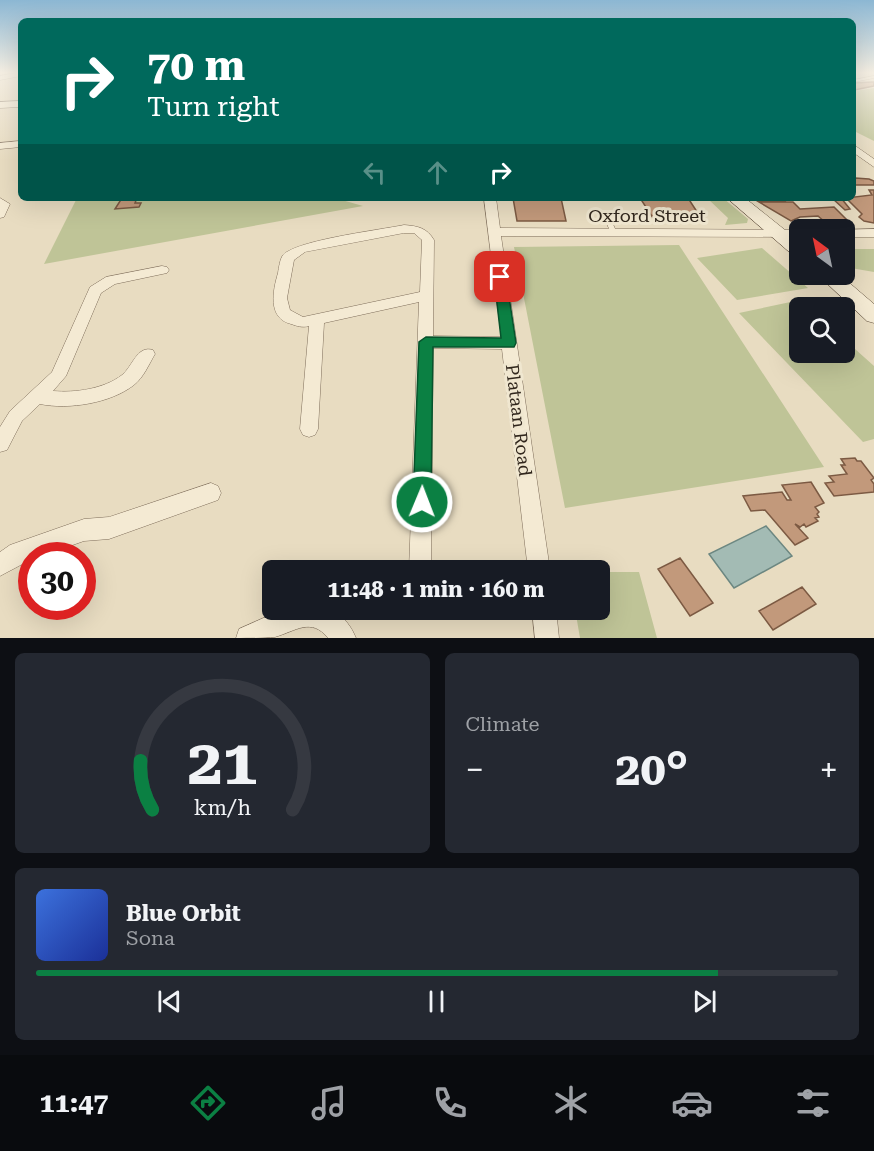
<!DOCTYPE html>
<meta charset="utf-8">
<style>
:root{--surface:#171b24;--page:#242831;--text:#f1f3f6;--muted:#9ea1a6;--line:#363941;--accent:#0b8043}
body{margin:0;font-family:"Roboto Serif",serif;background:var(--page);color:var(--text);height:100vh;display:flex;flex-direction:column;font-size:22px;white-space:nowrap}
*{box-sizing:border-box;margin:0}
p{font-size:20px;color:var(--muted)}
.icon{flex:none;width:33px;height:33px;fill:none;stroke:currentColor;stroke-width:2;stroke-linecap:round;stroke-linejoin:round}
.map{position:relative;height:638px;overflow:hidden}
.drawer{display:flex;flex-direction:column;gap:15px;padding:15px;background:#0d0f14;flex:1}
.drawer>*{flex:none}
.hud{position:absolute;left:18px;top:18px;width:838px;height:183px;border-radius:9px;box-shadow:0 6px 24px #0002;background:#00695c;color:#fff;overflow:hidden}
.needle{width:39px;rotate:327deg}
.buttons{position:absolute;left:789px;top:219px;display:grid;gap:12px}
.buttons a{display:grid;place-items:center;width:66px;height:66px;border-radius:9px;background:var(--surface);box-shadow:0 6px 24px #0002;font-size:30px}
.speed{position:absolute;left:18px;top:542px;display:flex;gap:12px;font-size:30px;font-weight:700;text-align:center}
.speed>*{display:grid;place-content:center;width:78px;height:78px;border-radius:50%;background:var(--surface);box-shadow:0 6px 24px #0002;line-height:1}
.speed .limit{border:9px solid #d22;background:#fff;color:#111}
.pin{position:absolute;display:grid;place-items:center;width:51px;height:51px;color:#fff;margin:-26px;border-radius:12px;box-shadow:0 3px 9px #0006}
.me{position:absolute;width:66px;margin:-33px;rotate:1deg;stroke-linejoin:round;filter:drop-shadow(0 0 4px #0008)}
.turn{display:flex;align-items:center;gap:21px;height:126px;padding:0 30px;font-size:27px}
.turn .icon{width:78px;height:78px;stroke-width:2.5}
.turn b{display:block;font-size:42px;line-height:51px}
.lanes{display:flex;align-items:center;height:57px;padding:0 30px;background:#0003;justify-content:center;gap:30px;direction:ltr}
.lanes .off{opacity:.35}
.big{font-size:45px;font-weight:700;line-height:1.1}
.drawer .widget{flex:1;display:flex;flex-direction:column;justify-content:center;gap:9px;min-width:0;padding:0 21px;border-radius:9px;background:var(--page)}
.drawer .dial{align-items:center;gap:0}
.dial svg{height:156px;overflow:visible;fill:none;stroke:var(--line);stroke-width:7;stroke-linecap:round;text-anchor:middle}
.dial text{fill:var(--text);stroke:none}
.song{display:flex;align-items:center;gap:18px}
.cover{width:72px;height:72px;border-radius:9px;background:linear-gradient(135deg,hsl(220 70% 55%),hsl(230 70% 35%))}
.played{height:6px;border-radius:3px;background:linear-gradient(90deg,var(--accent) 85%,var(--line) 85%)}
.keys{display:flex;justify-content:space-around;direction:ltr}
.heat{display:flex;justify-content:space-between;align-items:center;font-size:33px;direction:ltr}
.drawer .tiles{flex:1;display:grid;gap:15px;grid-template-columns:1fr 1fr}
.widget:last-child{grid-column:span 2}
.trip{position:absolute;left:262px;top:560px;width:348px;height:60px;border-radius:9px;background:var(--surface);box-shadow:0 6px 24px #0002;font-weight:700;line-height:60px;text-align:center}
.tabs{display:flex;height:96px;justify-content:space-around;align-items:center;background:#090b0e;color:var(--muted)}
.tabs .icon{width:42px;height:42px}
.tabs .current{color:var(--accent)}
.tabs b{font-size:27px;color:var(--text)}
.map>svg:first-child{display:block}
</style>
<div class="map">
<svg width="874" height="638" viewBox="0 0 874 638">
<rect width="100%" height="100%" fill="#e8dcc1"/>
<path fill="#bfc497" d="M874,88V141L854,131V91Z
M77,198H335L363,206L44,264Z
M707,198H723L748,219L747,223L725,225L728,218Z
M679,245L824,467L565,508L514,247Z
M762,248L808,288L737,300L697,258Z
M845,249H874V272L845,267Z
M800,300L808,307L800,308V352H844L845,340L874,366V439L863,442L739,313Z
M600,572H639L657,638H580L575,609H600Z"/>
<path fill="#a3bbb4" stroke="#6c8781" stroke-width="1.5" d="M766,526L792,556L734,588L709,554Z"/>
<path fill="#c2997b" stroke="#7c5a43" stroke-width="1.5" d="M872,82H874V86L854,90V83Z
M855,178L869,179L874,181V185H854Z
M869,190H874V223L864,221L859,217L862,214L846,198L872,195Z
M122,198H137L135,203H141L139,207L115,209Z
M513,198H561L566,221H517Z
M688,198L703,221H655L640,198Z
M750,198H782L785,201H758Z
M832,198H841L850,209L845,210Z
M759,202H793L800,209L834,207L851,224L826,223L818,216L800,217L791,221Z
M855,458L857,461H861L874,478L871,480L874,484V492L834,496L825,483L834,482L829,476L847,474L841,465H845L841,459Z
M811,482L824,503L815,507L819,512L817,514L819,517L815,518L818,521L806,527L804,524L800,527L795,524L808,538L795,545L765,510L751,511L743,496L782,492L787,500H791L782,485Z
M680,558L713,603L690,616L658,569Z
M802,587L816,604L773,630L759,611Z"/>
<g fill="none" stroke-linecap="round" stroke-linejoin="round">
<defs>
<path id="lane" d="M874,76V78L854,82V80Z
M605,211L608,213L617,233L616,234H612L611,233L602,213Z"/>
<path id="street" d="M21,72V76L0,80V76Z
M21,101V107L0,108V102Z
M21,141V147L0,149V143Z
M854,145L874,159V167L854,153Z
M0,198L10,204L4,217L0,218Z
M484,198H496L500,228L801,230L800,237L501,236L550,570H528L502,349L433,348L431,570H409L419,302L324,323L318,429L315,435L309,437L303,435L300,429L309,326C302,328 297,326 291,324C267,318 273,290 278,273C279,267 280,259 283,255C297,240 380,230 404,225C418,226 427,228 434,240L433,336L501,337ZM404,233H414L422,240L420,292L303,317L290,310L287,298L294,260L305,252Z
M874,229V237H844L843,230Z
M162,266L167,267L169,270L167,273L115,284L101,293L66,376L53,391C75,393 104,389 122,375C133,366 137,345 153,350L155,354C149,364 144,377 134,385C111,403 69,410 40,404L22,421L7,450L0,452V427L10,411L52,372L90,287L106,277Z
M211,483L218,486L221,493L218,500L109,539L84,541L44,555H32V559L0,576V552L10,545L84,519L109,517Z
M284,609C317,609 341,602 356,638H328C311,617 296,631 275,637C264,638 248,638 236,638L239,629Z
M532,609H556L559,638H535Z"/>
<path id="secondary" d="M727,198H745L800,242V258L794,256Z
M817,274H839L874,304V323L867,321Z"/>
</defs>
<use href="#lane" stroke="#7f6e5b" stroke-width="1"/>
<use href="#street" stroke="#7f6e5b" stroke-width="1"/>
<use href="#secondary" stroke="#61503e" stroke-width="1"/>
<use href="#lane" fill="#f4ead3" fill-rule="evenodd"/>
<use href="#street" fill="#f4ead3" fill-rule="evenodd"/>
<use href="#secondary" fill="#f4ead3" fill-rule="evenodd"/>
</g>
<linearGradient id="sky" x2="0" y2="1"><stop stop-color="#8cb7d3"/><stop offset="0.45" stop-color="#f5efe3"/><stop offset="1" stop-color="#f5efe3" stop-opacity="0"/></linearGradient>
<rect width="874" height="161" fill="url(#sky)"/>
<path fill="#0b8043" stroke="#07532c" stroke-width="1.5" d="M500,273L506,277L516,343L514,347H433L431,502L429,508L422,511L415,508L413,502L419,342L426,337L501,338L494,277Z"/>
<g text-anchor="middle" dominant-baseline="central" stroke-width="6" stroke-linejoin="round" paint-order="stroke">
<g font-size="18" fill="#31271d" stroke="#f0e7d0">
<text x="647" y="215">Oxford Street</text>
<text transform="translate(519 420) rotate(83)">Plataan Road</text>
</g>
</g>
</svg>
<div class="buttons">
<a><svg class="needle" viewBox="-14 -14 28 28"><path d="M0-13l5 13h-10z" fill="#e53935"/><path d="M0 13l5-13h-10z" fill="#9ea1a6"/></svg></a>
<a><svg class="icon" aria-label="search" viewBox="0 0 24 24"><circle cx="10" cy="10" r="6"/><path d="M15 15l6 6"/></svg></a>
</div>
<div class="speed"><div class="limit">30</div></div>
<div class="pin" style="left:500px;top:277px;background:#d93025"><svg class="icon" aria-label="arrive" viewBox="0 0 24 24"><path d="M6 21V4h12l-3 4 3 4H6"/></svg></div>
<svg class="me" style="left:422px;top:502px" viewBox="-20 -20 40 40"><circle r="17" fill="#0b8043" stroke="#fff" stroke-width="3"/><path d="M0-11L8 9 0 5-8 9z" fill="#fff"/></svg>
<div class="trip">11:48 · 1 min · 160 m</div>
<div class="hud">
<div class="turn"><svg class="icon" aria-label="right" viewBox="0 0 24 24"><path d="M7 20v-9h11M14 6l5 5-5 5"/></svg><div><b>70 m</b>Turn right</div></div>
<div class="lanes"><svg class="icon off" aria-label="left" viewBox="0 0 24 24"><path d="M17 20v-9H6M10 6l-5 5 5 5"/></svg><svg class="icon off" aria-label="ahead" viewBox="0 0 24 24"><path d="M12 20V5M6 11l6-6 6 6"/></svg><svg class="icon" aria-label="right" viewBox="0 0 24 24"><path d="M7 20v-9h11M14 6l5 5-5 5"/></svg></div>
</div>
</div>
<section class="drawer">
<div class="tiles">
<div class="widget dial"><svg viewBox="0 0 100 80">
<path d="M14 69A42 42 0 1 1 86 69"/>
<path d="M14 69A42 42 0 0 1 8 44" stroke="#0b8043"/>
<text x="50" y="56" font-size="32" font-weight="700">21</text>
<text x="50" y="72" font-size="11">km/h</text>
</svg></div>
<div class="widget"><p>Climate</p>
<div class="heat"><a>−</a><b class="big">20°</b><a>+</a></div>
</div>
<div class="widget">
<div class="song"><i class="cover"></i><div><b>Blue Orbit</b><p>Sona</p></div></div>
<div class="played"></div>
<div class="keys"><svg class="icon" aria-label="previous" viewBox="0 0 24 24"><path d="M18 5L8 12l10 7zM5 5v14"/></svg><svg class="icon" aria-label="pause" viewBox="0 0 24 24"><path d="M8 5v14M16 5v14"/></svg><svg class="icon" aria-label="next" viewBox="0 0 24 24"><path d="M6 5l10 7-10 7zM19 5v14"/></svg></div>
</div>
</div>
</section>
<nav class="tabs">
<b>11:47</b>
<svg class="icon current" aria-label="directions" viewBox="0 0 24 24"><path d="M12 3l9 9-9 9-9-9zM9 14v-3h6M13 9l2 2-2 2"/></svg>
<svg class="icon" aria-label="music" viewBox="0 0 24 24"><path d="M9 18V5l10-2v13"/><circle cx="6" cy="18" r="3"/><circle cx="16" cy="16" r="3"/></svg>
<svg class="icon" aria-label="phone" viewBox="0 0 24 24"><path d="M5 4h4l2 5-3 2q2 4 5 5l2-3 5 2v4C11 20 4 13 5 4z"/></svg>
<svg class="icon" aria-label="climate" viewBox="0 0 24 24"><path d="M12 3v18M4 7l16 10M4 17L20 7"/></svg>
<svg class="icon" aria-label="car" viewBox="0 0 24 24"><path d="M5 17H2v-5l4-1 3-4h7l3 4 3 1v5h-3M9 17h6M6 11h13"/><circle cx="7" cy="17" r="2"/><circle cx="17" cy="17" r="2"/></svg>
<svg class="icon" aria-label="filters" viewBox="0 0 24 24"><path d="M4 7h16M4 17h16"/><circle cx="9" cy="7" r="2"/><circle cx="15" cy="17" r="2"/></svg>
</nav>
